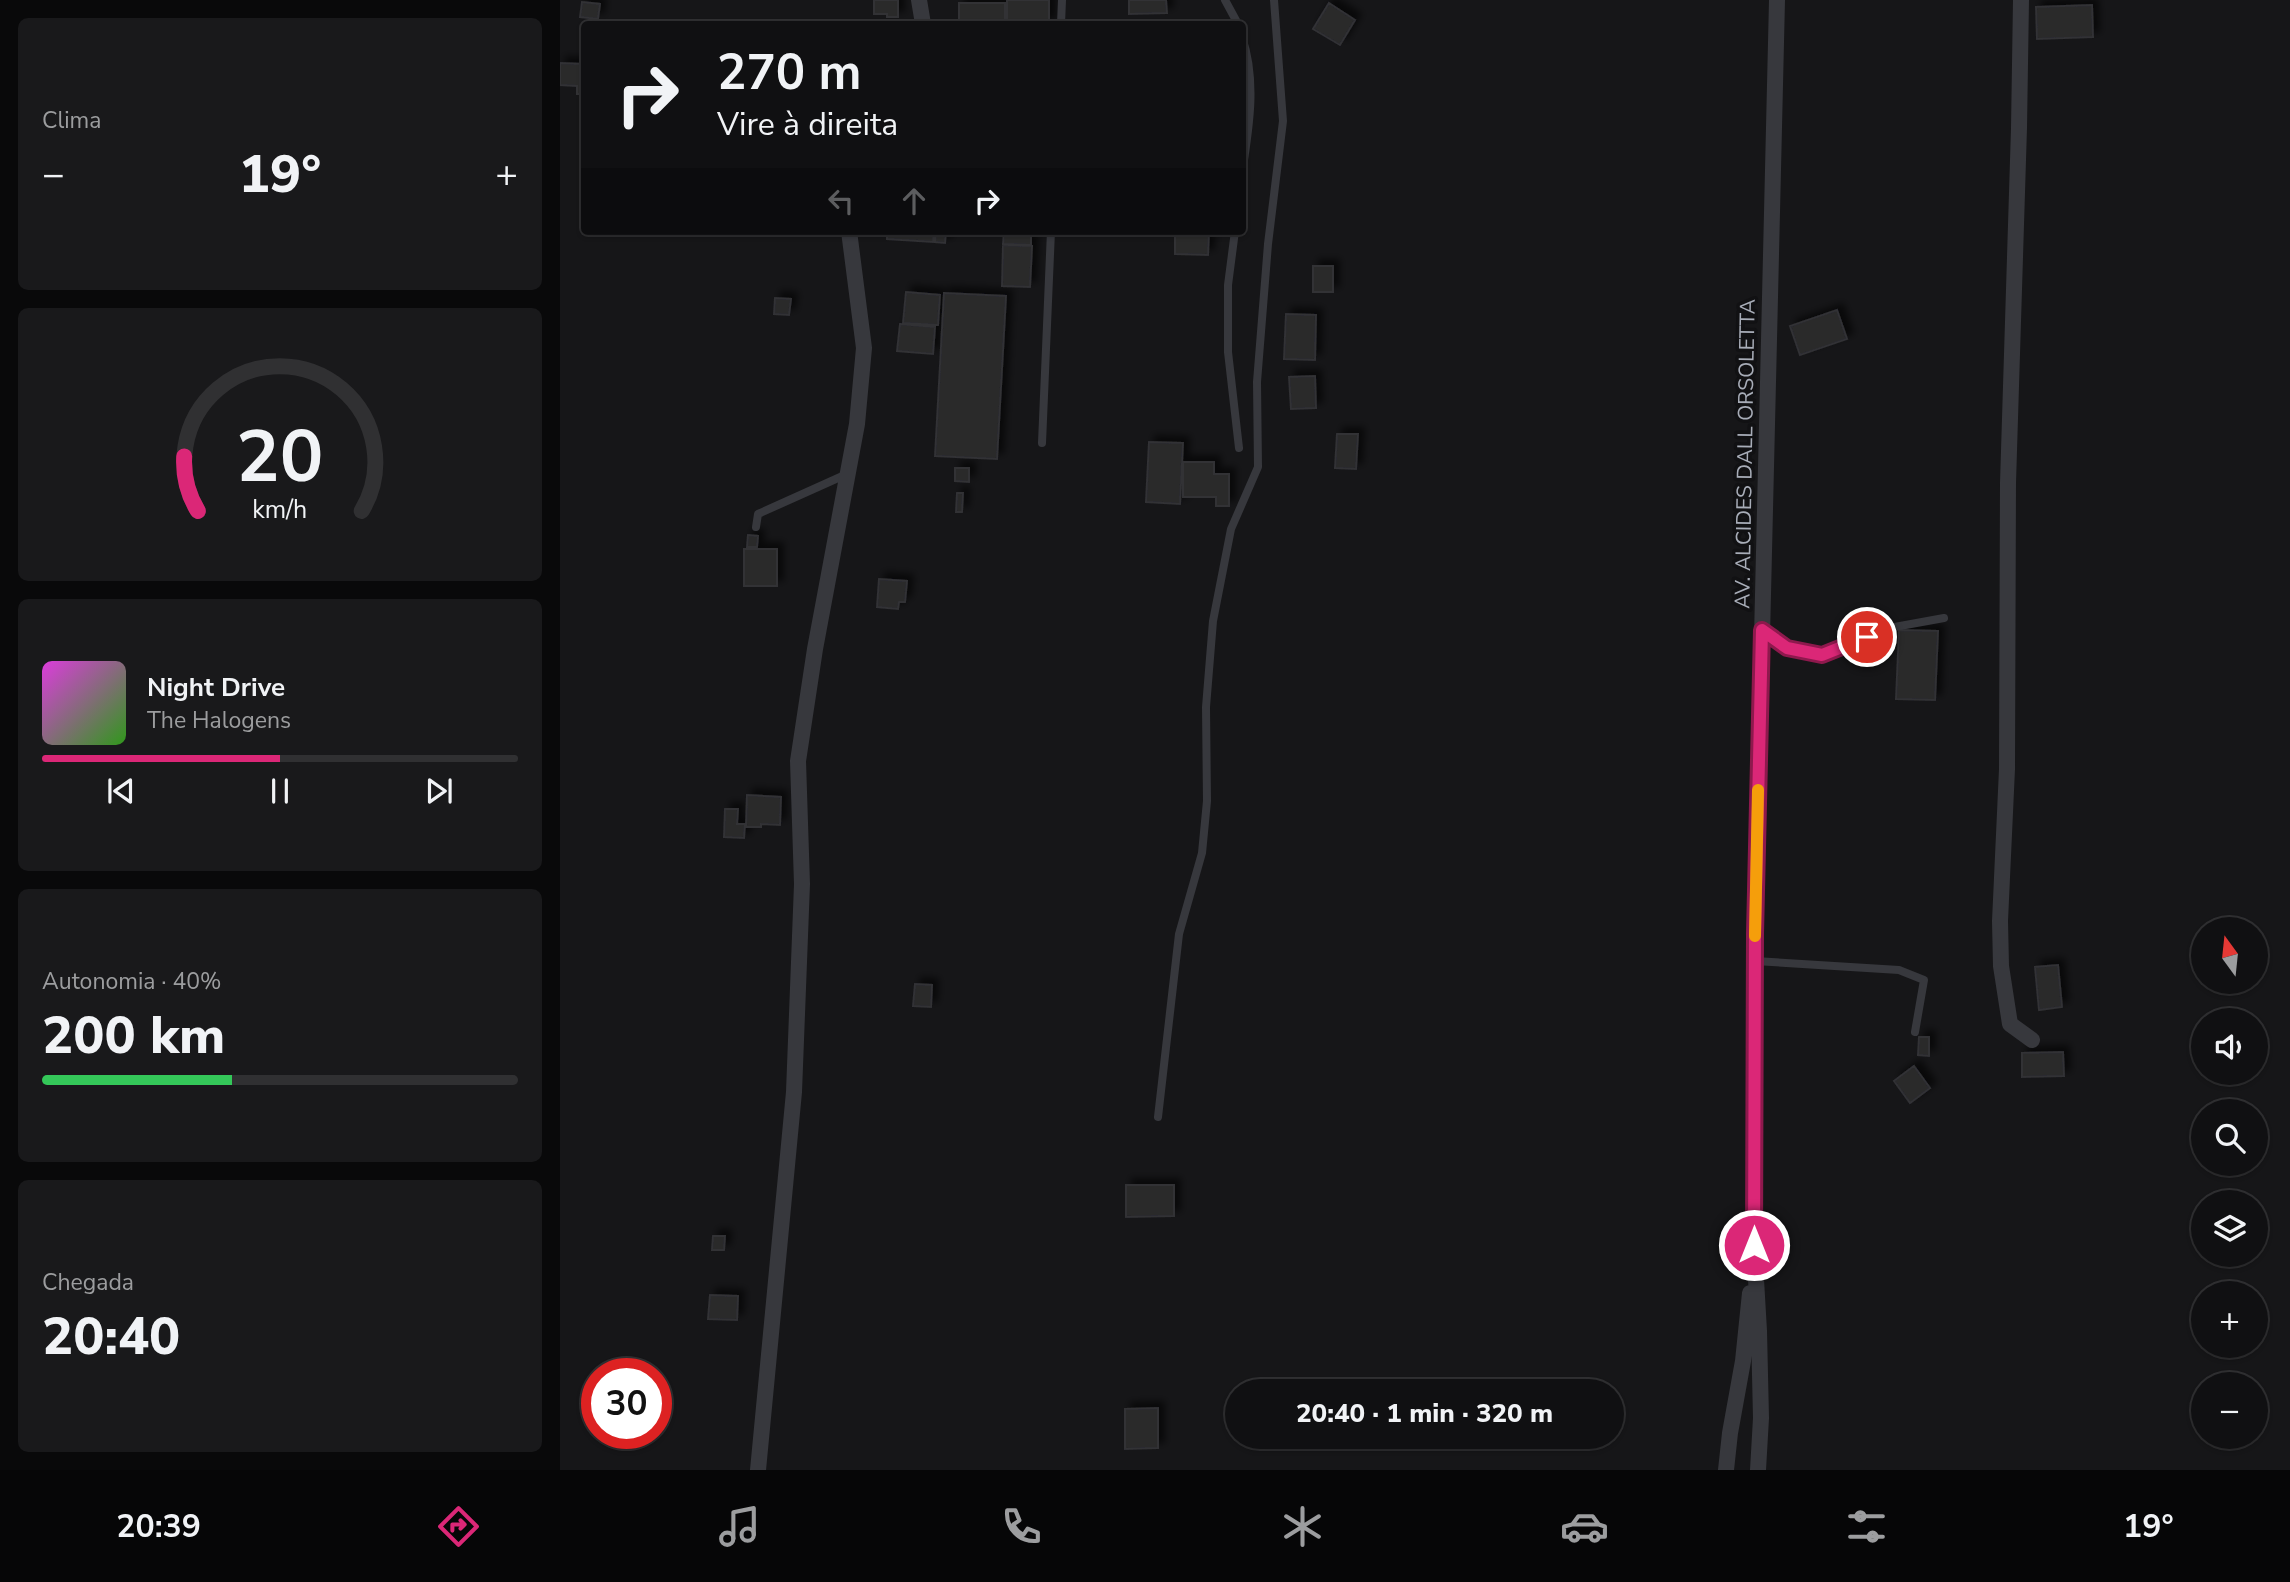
<!DOCTYPE html>
<html lang="pt">
<meta charset="utf-8">
<style>
:root{--surface:#101012;--page:#19191b;--text:#f1f3f6;--muted:#9c9d9f;--line:#303032;--accent:#db2777}
body{margin:0;font-family:"Nunito Sans",sans-serif;background:var(--page);color:var(--text);height:100vh;display:flex;flex-direction:column;font-size:26px;white-space:nowrap}
*{box-sizing:border-box;margin:0}
p{font-size:23px;color:var(--muted)}
.icon{flex:none;width:38px;height:38px;fill:none;stroke:currentColor;stroke-width:2;stroke-linecap:round;stroke-linejoin:round}
.map{position:relative;flex:1;overflow:hidden}
.drawer{display:flex;flex-direction:column;gap:18px;padding:18px;background:#09090a;width:560px}
.drawer>*{flex:none}
.guide{position:absolute;left:21px;top:21px;width:665px;height:214px;border-radius:7px;box-shadow:0 2px 5px #0004,0 0 0 2px var(--line);background:#101012;color:var(--text);overflow:hidden}
.needle{width:46px;rotate:345deg}
.buttons{position:absolute;left:1631px;top:917px;display:grid;gap:14px}
.buttons a{display:grid;place-items:center;width:77px;height:77px;border-radius:50%;background:var(--surface);box-shadow:0 2px 5px #0004,0 0 0 2px var(--line);font-size:35px}
.speed{position:absolute;left:21px;top:1358px;display:flex;gap:14px;font-size:35px;font-weight:700;text-align:center}
.speed>*{display:grid;place-content:center;width:91px;height:91px;border-radius:50%;background:var(--surface);box-shadow:0 2px 5px #0004,0 0 0 2px var(--line);line-height:1}
.speed .limit{border:10px solid #d22;background:#fff;color:#111}
.pin{position:absolute;display:grid;place-items:center;width:60px;height:60px;color:#fff;margin:-30px;border:4px solid #fff;border-radius:50%;box-shadow:0 2px 7px #0007}
.me{position:absolute;width:77px;margin:-38px;rotate:0deg;stroke-linejoin:round;filter:drop-shadow(0 0 5px #0008)}
.turn{display:flex;align-items:center;gap:24px;height:147px;padding:0 21px;font-size:32px}
.turn .icon{width:91px;height:91px;stroke-width:2.5}
.turn b{display:block;font-size:49px;line-height:60px}
.lanes{display:flex;align-items:center;height:66px;padding:0 21px;background:#0003;justify-content:center;gap:35px;direction:ltr}
.lanes .off{opacity:.35}
.big{font-size:52px;font-weight:800;line-height:1.1}
.drawer .tile{flex:1;display:flex;flex-direction:column;justify-content:center;gap:10px;min-width:0;padding:0 24px;border-radius:10px;background:var(--page)}
.drawer .dial{align-items:center;gap:0}
.dial svg{height:182px;overflow:visible;fill:none;stroke:var(--line);stroke-width:7;stroke-linecap:round;text-anchor:middle}
.dial text{fill:var(--text);stroke:none}
.song{display:flex;align-items:center;gap:21px}
.cover{width:84px;height:84px;border-radius:10px;background:linear-gradient(135deg,hsl(300 70% 55%),hsl(110 70% 35%))}
.played{height:7px;border-radius:4px;background:linear-gradient(90deg,var(--accent) 50%,var(--line) 50%)}
.keys{display:flex;justify-content:space-around;direction:ltr}
.heat{display:flex;justify-content:space-between;align-items:center;font-size:38px;direction:ltr}
.charge{height:10px;border-radius:5px;background:linear-gradient(90deg,#34c759 40%,var(--line) 0)}
.trip{position:absolute;left:665px;top:1379px;width:399px;height:70px;border-radius:35px;background:var(--surface);box-shadow:0 2px 5px #0004,0 0 0 2px var(--line);font-weight:800;line-height:70px;text-align:center}
.tabs{display:flex;height:112px;justify-content:space-around;align-items:center;background:#060607;color:var(--muted)}
.tabs .icon{width:49px;height:49px}
.tabs .selected{color:var(--accent)}
.tabs b{font-size:32px;color:var(--text)}
main{display:flex;flex:1;min-height:0}
.map>svg:first-child{display:block}
</style>
<main>
<section class="drawer">
<div class="tile"><p>Clima</p>
<div class="heat"><a>−</a><b class="big">19°</b><a>+</a></div>
</div>
<div class="tile dial"><svg viewBox="0 0 100 80">
<path d="M14 69A42 42 0 1 1 86 69"/>
<path d="M14 69A42 42 0 0 1 8 45" stroke="#db2777"/>
<text x="50" y="56" font-size="32" font-weight="700">20</text>
<text x="50" y="72" font-size="11">km/h</text>
</svg></div>
<div class="tile">
<div class="song"><i class="cover"></i><div><b>Night Drive</b><p>The Halogens</p></div></div>
<div class="played"></div>
<div class="keys"><svg class="icon" aria-label="previous" viewBox="0 0 24 24"><path d="M18 5L8 12l10 7zM5 5v14"/></svg><svg class="icon" aria-label="pause" viewBox="0 0 24 24"><path d="M8 5v14M16 5v14"/></svg><svg class="icon" aria-label="next" viewBox="0 0 24 24"><path d="M6 5l10 7-10 7zM19 5v14"/></svg></div>
</div>
<div class="tile"><p>Autonomia · 40%</p><b class="big">200 km</b><div class="charge"></div></div>
<div class="tile"><p>Chegada</p><b class="big">20:40</b></div>
</section>
<div class="map">
<svg width="1730" height="1470" viewBox="0 0 1730 1470">
<defs>
<filter id="shadow"><feDropShadow dx="6" dy="-6" stdDeviation="3.5" flood-color="#0009"/></filter>
</defs>
<rect width="100%" height="100%" fill="#161618"/>
<path fill="#29292c" stroke="#303034" stroke-width="2" filter="url(#shadow)" d="M314,0H338V17H327V14H314Z
M447,0H489V24H447Z
M569,0H606L607,13L569,14Z
M22,2L40,4L38,19L20,17Z
M399,3H445V24H399Z
M769,3L795,20L780,45L753,29Z
M1532,5L1533,37L1477,39L1476,7Z
M0,63L23,64L24,94H17V86L0,85Z
M327,231H374L373,242L327,239Z
M376,231H386L385,243L375,242Z
M444,231H471V245L443,244Z
M615,231H649L648,255L615,254Z
M443,245L472,246L470,287L442,286Z
M753,266H773V292H753Z
M346,292L380,295L378,325L343,323Z
M384,293L446,296L437,459L375,456Z
M215,298L231,299L229,315L214,314Z
M1277,310L1287,339L1240,355L1230,326Z
M726,314L756,315L755,360L724,359Z
M340,324L375,327L373,354L337,351Z
M755,376L756,408L731,409L729,377Z
M777,434H798L796,469L775,468Z
M589,442L623,443L620,504L586,502Z
M623,462H654V474H669V506H656V497H623Z
M395,468H409V482L395,481Z
M397,493H403L402,512H396Z
M188,535L198,536L197,547H187Z
M184,549H217V586H184Z
M319,579L347,581L345,602H339L338,609L317,607Z
M1339,630L1378,631L1375,700L1336,699Z
M187,795L221,797L220,825L201,824V827H186Z
M165,809H178L177,824H185L184,838L164,837Z
M1498,965L1502,1007L1479,1010L1475,967Z
M355,984L372,985L371,1007L353,1006Z
M1359,1037H1369V1056L1358,1055Z
M1503,1052L1504,1076L1462,1077V1053Z
M1354,1066L1370,1088L1350,1103L1334,1081Z
M566,1185H614V1216L566,1217Z
M153,1236H165L164,1250H152Z
M150,1295L178,1296L177,1320L148,1319Z
M598,1408V1448L565,1449V1409Z"/>
<g fill="none" stroke-linecap="round" stroke-linejoin="round">
<path stroke="#37383d" stroke-width="8" d="M665,0L678,24
M501,24L502,0
M682,37C697,81 689,128 682,173
M675,231L668,285V352L679,448
M482,443L491,231
M196,527L198,514L287,474
M1202,630L1226,648L1262,655L1329,628L1384,618
M1195,961L1339,970L1364,980L1355,1032
M598,1117L619,934L642,853L647,801L646,707L653,621L671,529L698,467L697,382L708,244L723,121L714,0"/>
<path stroke="#37383d" stroke-width="16" d="M359,0L363,24
M1461,0L1459,128L1448,483L1447,769L1440,921L1441,966L1450,1024L1472,1040
M198,1470L234,1092L242,884L238,761L255,649L297,424L304,348L289,231
M1166,1470L1170,1433L1183,1361L1190,1293
M1198,1470L1201,1418L1199,1331L1194,1245L1195,934L1217,0"/>
</g>
<g fill="none" stroke-linecap="round" stroke-linejoin="round">
<defs>
<path id="route" d="M1194,1245L1195,934L1202,630L1227,648L1262,655L1307,637"/>
</defs>
<use href="#route" stroke="#8e194d" stroke-width="18"/>
<use href="#route" stroke="#db2777" stroke-width="12"/>
<path stroke="#f59e0b" stroke-width="12" d="M1195,936L1198,790"/>
</g>
<g text-anchor="middle" dominant-baseline="central" stroke-width="7" stroke-linejoin="round" paint-order="stroke">
<g font-size="21" fill="#a8adb8" stroke="#111113">
<text transform="translate(1185 454) rotate(-89)">AV. ALCIDES DALL ORSOLETTA</text>
</g>
</g>
</svg>
<div class="buttons">
<a><svg class="needle" viewBox="-14 -14 28 28"><path d="M0-13l5 13h-10z" fill="#e53935"/><path d="M0 13l5-13h-10z" fill="#9c9d9f"/></svg></a>
<a><svg class="icon" aria-label="sound" viewBox="0 0 24 24"><path d="M4 9h4l5-4v14l-5-4H4zM17 9q2 3 0 6"/></svg></a>
<a><svg class="icon" aria-label="search" viewBox="0 0 24 24"><circle cx="10" cy="10" r="6"/><path d="M15 15l6 6"/></svg></a>
<a><svg class="icon" aria-label="layers" viewBox="0 0 24 24"><path d="M12 4l9 5-9 5-9-5zM3 14l9 5 9-5"/></svg></a>
<a>+</a>
<a>−</a>
</div>
<div class="speed"><div class="limit">30</div></div>
<div class="pin" style="left:1307px;top:637px;background:#d93025"><svg class="icon" aria-label="arrive" viewBox="0 0 24 24"><path d="M6 21V4h12l-3 4 3 4H6"/></svg></div>
<svg class="me" style="left:1194px;top:1245px" viewBox="-20 -20 40 40"><circle r="17" fill="#db2777" stroke="#fff" stroke-width="3"/><path d="M0-11L8 9 0 5-8 9z" fill="#fff"/></svg>
<div class="trip">20:40 · 1 min · 320 m</div>
<div class="guide">
<div class="turn"><svg class="icon" aria-label="right" viewBox="0 0 24 24"><path d="M7 20v-9h11M14 6l5 5-5 5"/></svg><div><b>270 m</b>Vire à direita</div></div>
<div class="lanes"><svg class="icon off" aria-label="left" viewBox="0 0 24 24"><path d="M17 20v-9H6M10 6l-5 5 5 5"/></svg><svg class="icon off" aria-label="ahead" viewBox="0 0 24 24"><path d="M12 20V5M6 11l6-6 6 6"/></svg><svg class="icon" aria-label="right" viewBox="0 0 24 24"><path d="M7 20v-9h11M14 6l5 5-5 5"/></svg></div>
</div>
</div>
</main>
<nav class="tabs">
<b>20:39</b>
<svg class="icon selected" aria-label="directions" viewBox="0 0 24 24"><path d="M12 3l9 9-9 9-9-9zM9 14v-3h6M13 9l2 2-2 2"/></svg>
<svg class="icon" aria-label="music" viewBox="0 0 24 24"><path d="M9 18V5l10-2v13"/><circle cx="6" cy="18" r="3"/><circle cx="16" cy="16" r="3"/></svg>
<svg class="icon" aria-label="phone" viewBox="0 0 24 24"><path d="M5 4h4l2 5-3 2q2 4 5 5l2-3 5 2v4C11 20 4 13 5 4z"/></svg>
<svg class="icon" aria-label="climate" viewBox="0 0 24 24"><path d="M12 3v18M4 7l16 10M4 17L20 7"/></svg>
<svg class="icon" aria-label="car" viewBox="0 0 24 24"><path d="M5 17H2v-5l4-1 3-4h7l3 4 3 1v5h-3M9 17h6M6 11h13"/><circle cx="7" cy="17" r="2"/><circle cx="17" cy="17" r="2"/></svg>
<svg class="icon" aria-label="filters" viewBox="0 0 24 24"><path d="M4 7h16M4 17h16"/><circle cx="9" cy="7" r="2"/><circle cx="15" cy="17" r="2"/></svg>
<b>19°</b>
</nav>
